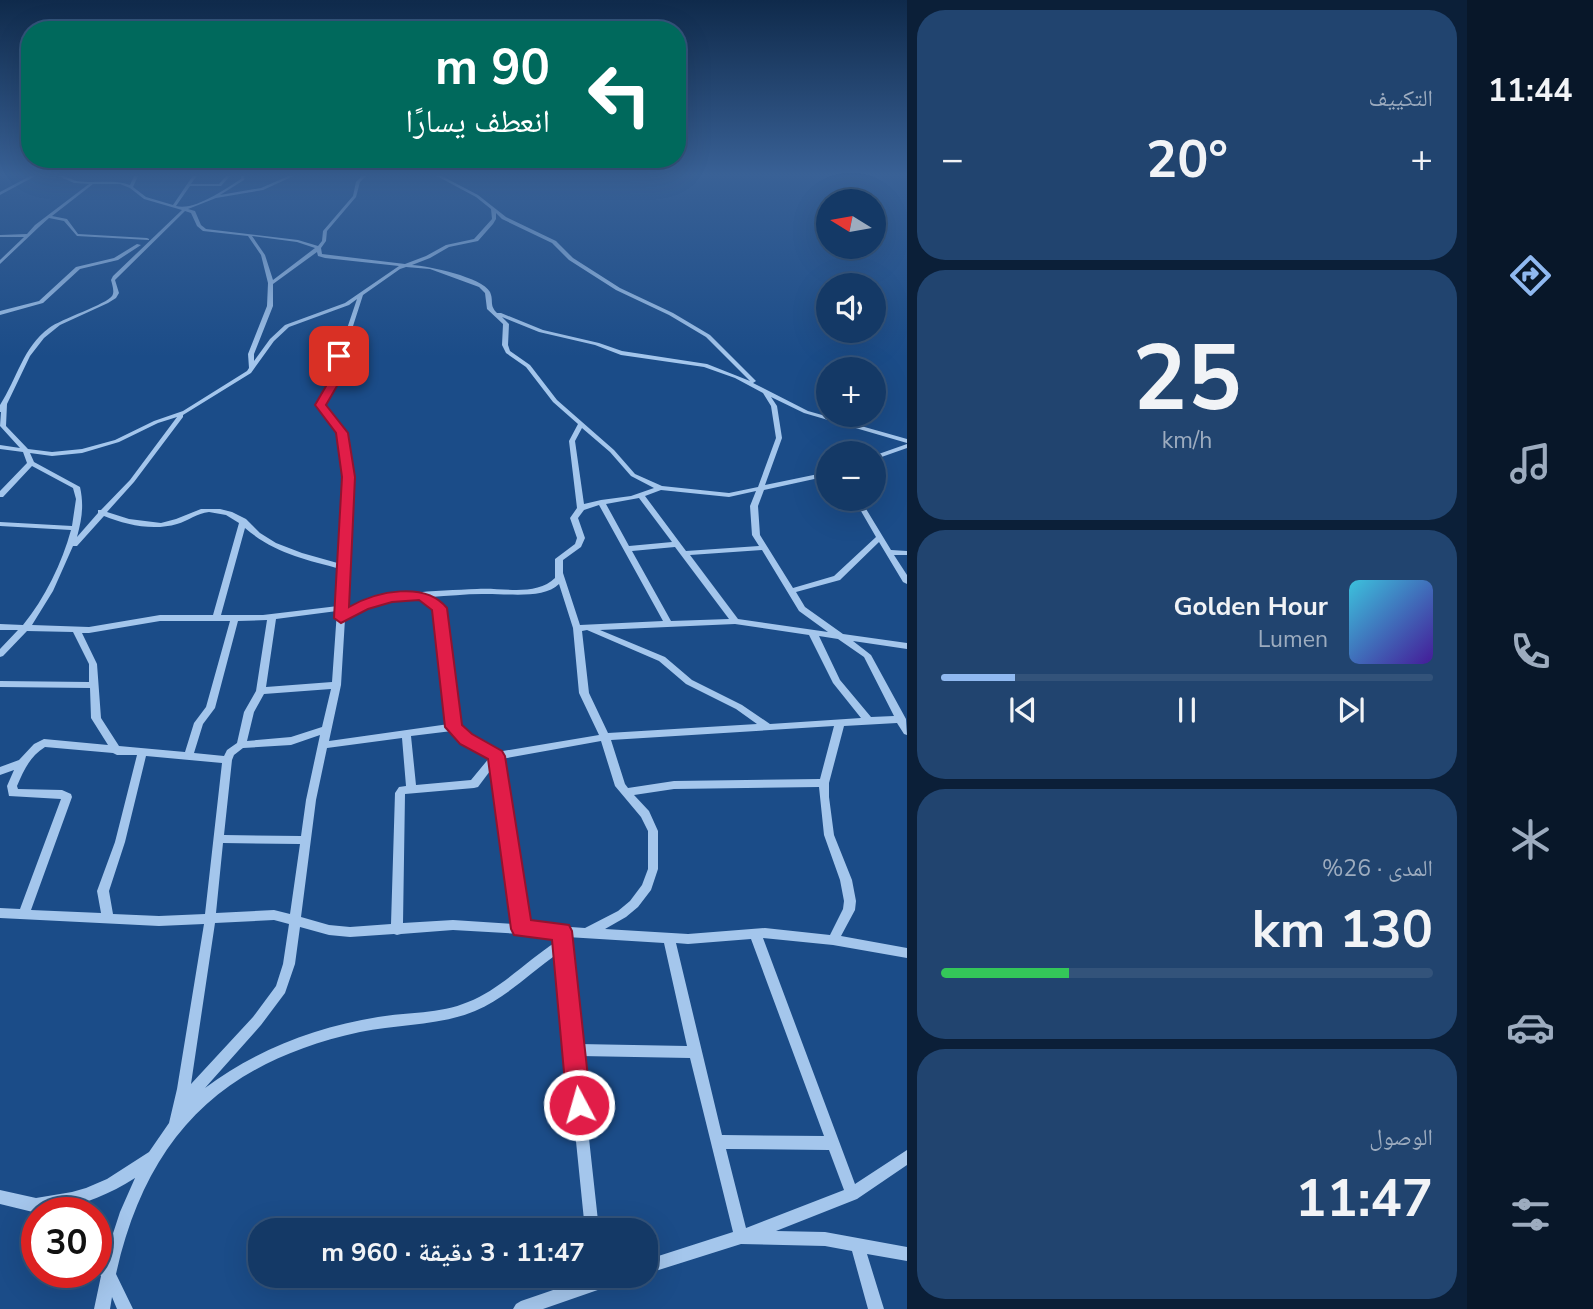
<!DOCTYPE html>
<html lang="ar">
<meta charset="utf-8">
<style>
:root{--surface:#143966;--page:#21446f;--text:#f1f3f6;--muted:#9dacbf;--line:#33537a;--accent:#90b9f0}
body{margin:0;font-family:"Nunito Sans","Noto Naskh Arabic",sans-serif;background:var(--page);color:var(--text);direction:rtl;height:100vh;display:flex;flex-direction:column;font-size:26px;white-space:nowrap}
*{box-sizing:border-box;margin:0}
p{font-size:23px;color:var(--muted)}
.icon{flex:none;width:38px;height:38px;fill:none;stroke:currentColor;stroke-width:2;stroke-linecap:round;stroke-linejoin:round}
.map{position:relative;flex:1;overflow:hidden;direction:ltr}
.panel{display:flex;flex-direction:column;gap:10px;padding:10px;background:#0b1f38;width:560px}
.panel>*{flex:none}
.hud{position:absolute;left:21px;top:21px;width:665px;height:147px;border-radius:28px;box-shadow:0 7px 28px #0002,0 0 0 2px var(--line);direction:rtl;background:#00695c;color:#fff;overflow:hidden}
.needle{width:46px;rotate:281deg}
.fabs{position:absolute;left:816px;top:189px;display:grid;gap:14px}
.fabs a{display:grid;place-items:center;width:70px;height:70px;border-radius:50%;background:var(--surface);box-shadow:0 7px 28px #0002,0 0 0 2px var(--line);font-size:35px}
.speed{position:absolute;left:21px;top:1197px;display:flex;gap:14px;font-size:35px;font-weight:700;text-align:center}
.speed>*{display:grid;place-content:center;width:91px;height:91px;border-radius:50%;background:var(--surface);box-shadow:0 7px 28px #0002,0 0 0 2px var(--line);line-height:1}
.speed .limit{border:10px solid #d22;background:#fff;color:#111}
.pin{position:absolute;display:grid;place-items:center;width:60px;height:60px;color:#fff;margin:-30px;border-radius:14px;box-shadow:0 4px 10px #0006}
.me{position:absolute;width:77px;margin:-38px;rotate:354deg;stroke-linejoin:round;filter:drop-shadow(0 0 5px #0008)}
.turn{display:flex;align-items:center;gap:24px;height:147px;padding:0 21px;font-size:32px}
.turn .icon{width:91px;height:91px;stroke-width:2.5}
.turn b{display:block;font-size:49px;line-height:60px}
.big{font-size:52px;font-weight:700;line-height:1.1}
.panel .tile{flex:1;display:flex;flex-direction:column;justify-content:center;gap:10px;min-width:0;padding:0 24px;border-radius:28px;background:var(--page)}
.panel .dial{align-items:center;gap:0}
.dial b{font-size:91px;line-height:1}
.song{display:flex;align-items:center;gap:21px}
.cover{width:84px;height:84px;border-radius:10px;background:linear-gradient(135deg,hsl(190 70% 55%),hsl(260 70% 35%))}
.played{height:7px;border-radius:4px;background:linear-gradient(90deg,var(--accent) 15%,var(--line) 15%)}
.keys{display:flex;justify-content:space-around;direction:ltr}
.heat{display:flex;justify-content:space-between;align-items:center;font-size:38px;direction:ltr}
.charge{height:10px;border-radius:5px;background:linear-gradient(90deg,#34c759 26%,var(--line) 0)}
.trip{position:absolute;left:248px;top:1218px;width:410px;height:70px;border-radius:28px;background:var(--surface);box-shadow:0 7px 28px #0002,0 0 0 2px var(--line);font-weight:700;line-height:70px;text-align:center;direction:rtl}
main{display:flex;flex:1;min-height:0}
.tab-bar{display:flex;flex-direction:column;width:126px;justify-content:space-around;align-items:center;background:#081729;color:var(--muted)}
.tab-bar .icon{width:49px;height:49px}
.tab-bar .selected{color:var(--accent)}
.tab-bar b{font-size:32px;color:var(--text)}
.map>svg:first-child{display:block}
</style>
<main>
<nav class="tab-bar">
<b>11:44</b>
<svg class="icon selected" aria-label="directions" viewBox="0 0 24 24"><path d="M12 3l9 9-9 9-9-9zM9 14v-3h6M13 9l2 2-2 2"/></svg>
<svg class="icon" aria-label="music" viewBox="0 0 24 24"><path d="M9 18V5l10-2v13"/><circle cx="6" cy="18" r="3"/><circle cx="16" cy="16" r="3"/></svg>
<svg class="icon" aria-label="phone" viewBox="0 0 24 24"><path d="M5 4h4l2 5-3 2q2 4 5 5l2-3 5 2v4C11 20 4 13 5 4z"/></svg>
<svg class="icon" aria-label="climate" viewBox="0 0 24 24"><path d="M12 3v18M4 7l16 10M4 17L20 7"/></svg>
<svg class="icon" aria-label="car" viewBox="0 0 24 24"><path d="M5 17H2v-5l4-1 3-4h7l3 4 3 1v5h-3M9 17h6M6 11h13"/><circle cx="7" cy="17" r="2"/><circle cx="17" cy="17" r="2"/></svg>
<svg class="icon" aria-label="filters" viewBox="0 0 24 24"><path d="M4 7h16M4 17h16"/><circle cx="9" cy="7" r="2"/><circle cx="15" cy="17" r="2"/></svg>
</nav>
<section class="panel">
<div class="tile"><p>التكييف</p>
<div class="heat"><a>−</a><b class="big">20°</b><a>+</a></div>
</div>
<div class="tile dial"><b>25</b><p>km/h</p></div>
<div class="tile">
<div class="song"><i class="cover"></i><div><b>Golden Hour</b><p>Lumen</p></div></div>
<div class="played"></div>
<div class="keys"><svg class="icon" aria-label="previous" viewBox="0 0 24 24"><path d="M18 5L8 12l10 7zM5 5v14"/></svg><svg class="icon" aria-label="pause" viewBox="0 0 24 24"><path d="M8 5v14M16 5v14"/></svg><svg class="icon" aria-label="next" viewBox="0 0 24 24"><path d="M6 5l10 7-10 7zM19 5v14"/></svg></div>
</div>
<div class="tile"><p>المدى · 26%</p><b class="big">130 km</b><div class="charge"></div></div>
<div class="tile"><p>الوصول</p><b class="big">11:47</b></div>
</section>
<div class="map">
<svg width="907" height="1309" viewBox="0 0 907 1309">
<rect width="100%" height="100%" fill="#1b4c88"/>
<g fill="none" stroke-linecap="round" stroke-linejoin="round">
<path fill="#a4c6ec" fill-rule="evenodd" d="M34,174H39L0,195V192Z
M54,174C63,174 69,179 77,181C94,184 112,179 130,185L135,174H139L133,187L146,197L173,205L194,174H198L191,184H219L228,174H232L221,186H190L176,206C195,211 225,189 241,179V174H245L244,180L220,195L261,188L293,174H298L263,190L216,198L188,209L195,211L201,225L206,229L298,240L318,246L322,241L323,231L353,196L356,182L364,174H368L360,182L356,197L327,231L326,241L321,248L322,254L405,264L426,256L446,245L474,239L492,219L491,209L476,197L433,174H438L478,195L506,217L556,241L573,258L620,288L673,313L710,335L756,381L753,383L808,411L907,439V443L804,413L771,397L777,406L782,438L765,485L828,472V476L764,490L758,506L760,535L793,588L834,576L876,537L854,499H860L891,550L907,551V555H894L907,575V584L903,582L879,542L840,580L796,592L805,607L843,634L907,643V649L853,641L871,655L906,719L907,735L904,734L897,723L844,726L829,783V797L834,835L852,880L856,901L855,910L841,936L907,948V958L833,945L763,938L855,1184L907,1150V1165L857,1199L776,1231L825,1232L907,1247V1261L867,1254L884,1309H868L852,1251L825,1246L741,1244L646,1274V1260L733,1232L690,1058L580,1056L599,1230H585L557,954C530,973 506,998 475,1011C439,1026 398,1024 360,1032C222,1062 147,1136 116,1274L133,1309H117L112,1297L110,1309H94L101,1276L96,1271V1252L101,1254L105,1258L120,1212L135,1178C110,1194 85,1204 56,1210L57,1213H37L0,1204V1190L36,1198L72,1192L86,1188L107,1179L149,1152L169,1123L177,1089L204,924L159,926L0,918V908L20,909L61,799L9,796L7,786L14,770L0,775V767L19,760L34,744L44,739L108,745L91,718L90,688L0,687V681L89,682V664L73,632L27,631L3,656L0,657V649L18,630H0V624L23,625C45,598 62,563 71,530L0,526V522L72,526L76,499L73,488L32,466L3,497H0V491L27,463L23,452L0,449V445L20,448L0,426L1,412H0V405C17,379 23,347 49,328C61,319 107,304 112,296C115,292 112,284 111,280L113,276L182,210L144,199L130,188L120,184H93L52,216L67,219L78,234L147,238L149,239V240L77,236L64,221L49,218L39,227L0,264V260L24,237H0V235L27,234L35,225L89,184L74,183ZM185,211L191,213L197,226L203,231L248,236L261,255L268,283L267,306L248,354L249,368L247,371L183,411L154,421L115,440L82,449L52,452L28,449L6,426L7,404L30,356L44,338L60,325L108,303L116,298L119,293L115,280L117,278ZM496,213L502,219L552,243L569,260L616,290L669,315L706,337L750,381L707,364L622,351L599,343L543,330L501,313H497C489,305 494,301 490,292C482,277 428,266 412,265L430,258L449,247L478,241L493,224L496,219ZM252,236L297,242L315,248L273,280L265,255ZM317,252L318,256L325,258L399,266L345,303L285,325L270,339L254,361V354L273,306V284ZM406,267L430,269L479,287L485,293L487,309L503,324L502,345L506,353L526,367L553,402L578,424L569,441L577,508L570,518L577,538L575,544L555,559V578C536,597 501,587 477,589C436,591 382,591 346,612L354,494L345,433L325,408L324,401L334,385L363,295L400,269ZM357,299L328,385L318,401L319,408L339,433L346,494L341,564L302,553L276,543L260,533L246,519L232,512L220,509H201L176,519L161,523L129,519L107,512L134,482L183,417V415L251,373L274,341L289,327L349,305ZM502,317L539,332L595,345L621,355L704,367L735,378L763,393L771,406L776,438L758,487L729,493L662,486L635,474L614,450L557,400L530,365L510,351L508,345L509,324ZM177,417L130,480L101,510H98V513L77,537C82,519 84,505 80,487L34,462L30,453L52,456L82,453L119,442L158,423ZM582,428L610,452L631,476L654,488L631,496L601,500L584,504L575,441ZM661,490L729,497L756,491L750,506L752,535L759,546L686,551L645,496ZM639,498L672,542L629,546L606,504ZM599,505L663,621L580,625L563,573V560L581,547L585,538L578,518L584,510ZM209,512L226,515L239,523L213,615H160L89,627L32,625L53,591L73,546H77L104,516C126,525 153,531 177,524C188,521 197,513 209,512ZM245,528C274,553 304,559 341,569L338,606L263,615H221ZM675,547L729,619L671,621L632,551ZM762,550L799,611L828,632L738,619L690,555ZM559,584L573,628L579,693L599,735L497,752L469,737L459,726L445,611L440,603L431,597C448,596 465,594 482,594C504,593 543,600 559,584ZM421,598L434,607L437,611L449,724L329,741L341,685L345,619L365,608L392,601ZM337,611L332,682L266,687L276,619ZM267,620L256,691L244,712L237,743L227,750L224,756L194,753L203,724L215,708L238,621ZM160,621H230L206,707L194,723L185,752L119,746L101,718L97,664L82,633H89ZM735,624L809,635L833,683L861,718L770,724L742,705L692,680L665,657L600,630ZM587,630L659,661L686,684L736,709L757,724L608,733L589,693L582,631ZM819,636L838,639L864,657L894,716L871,717L840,680ZM331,689L322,727L291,737L247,741L254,712L264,694ZM834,726L820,779L674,781L628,788L625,784L611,740ZM452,731L463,741L490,757L471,780L416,785L411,736ZM320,735L306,800L301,836L224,835L232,760L234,755L243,748L291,745ZM402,738L406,786L399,787L395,793L391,924L350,927L329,925L301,917L316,800L327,748ZM601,741L615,786L641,817L648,831V869L642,885L630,901L618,911L585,928L527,924L501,759ZM45,747L113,753L117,755H137L115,842L97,891L101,913L31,910L72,797L71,794L62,790L18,789L17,786C24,770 30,756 45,747ZM146,756L222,763L205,914L159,916L113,914L109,891L125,842ZM493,767L515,924L453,920L403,923L405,794L474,788L478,787ZM819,787L824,835L840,880L844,901L843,909L830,935L765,928L688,934L605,929L626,917L638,907L651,890L658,869V831L649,811L634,795L674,789ZM223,843L300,844L290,914L274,910L216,913ZM274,920L289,924L283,964L276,986L253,1017L191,1084L215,923ZM300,927L329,935L350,937L394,934L397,935L401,934L453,930L556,936V942C526,961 501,989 468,1002C440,1014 407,1012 378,1017C315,1027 256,1050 205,1088L261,1025L285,993L295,964ZM567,937L664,943L687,1046L579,1044ZM751,939L824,1136L722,1135L676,943L688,944ZM726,1149L829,1150L844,1190L746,1228Z
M137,244L141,245L118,260L80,269L43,303L0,315V311L39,301L76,267L114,258Z
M907,444V448L873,460V456Z
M594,1276H623L620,1281L615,1284L543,1309H513L516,1304L521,1301Z"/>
</g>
<linearGradient id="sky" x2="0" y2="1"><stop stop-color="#0f2a4b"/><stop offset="0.49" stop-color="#396196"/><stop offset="1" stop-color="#396196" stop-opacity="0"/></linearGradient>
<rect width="907" height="357" fill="url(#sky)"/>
<path fill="#e11d48" stroke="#92132f" stroke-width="2" d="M335,353L344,356L337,386L326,405L348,433L355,477L349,607C377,591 425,581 447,608L462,725L472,734L502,751L505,756L531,920L569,925L572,931L591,1105L587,1113L579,1117L570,1113L567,1105L552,940L514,935L511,929L488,759L460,744L445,727L432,610L419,600L392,602L368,609L341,623L334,618L342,477L336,433L315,405L326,386Z"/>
</svg>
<div class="fabs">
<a><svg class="needle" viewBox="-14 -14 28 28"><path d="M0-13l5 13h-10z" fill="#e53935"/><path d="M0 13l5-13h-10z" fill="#9dacbf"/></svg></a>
<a><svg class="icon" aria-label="sound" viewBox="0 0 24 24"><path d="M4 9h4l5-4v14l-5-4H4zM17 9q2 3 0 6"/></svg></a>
<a>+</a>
<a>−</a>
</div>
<div class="speed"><div class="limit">30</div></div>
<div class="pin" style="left:339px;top:356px;background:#d93025"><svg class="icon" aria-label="arrive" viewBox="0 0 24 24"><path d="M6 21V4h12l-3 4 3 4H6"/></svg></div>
<svg class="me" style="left:579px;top:1105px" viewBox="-20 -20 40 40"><circle r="17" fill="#e11d48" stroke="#fff" stroke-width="3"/><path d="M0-11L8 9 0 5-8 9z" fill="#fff"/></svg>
<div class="trip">11:47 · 3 دقيقة · 960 m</div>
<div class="hud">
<div class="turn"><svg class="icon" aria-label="left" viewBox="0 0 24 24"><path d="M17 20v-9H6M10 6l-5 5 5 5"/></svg><div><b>90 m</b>انعطف يسارًا</div></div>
</div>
</div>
</main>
